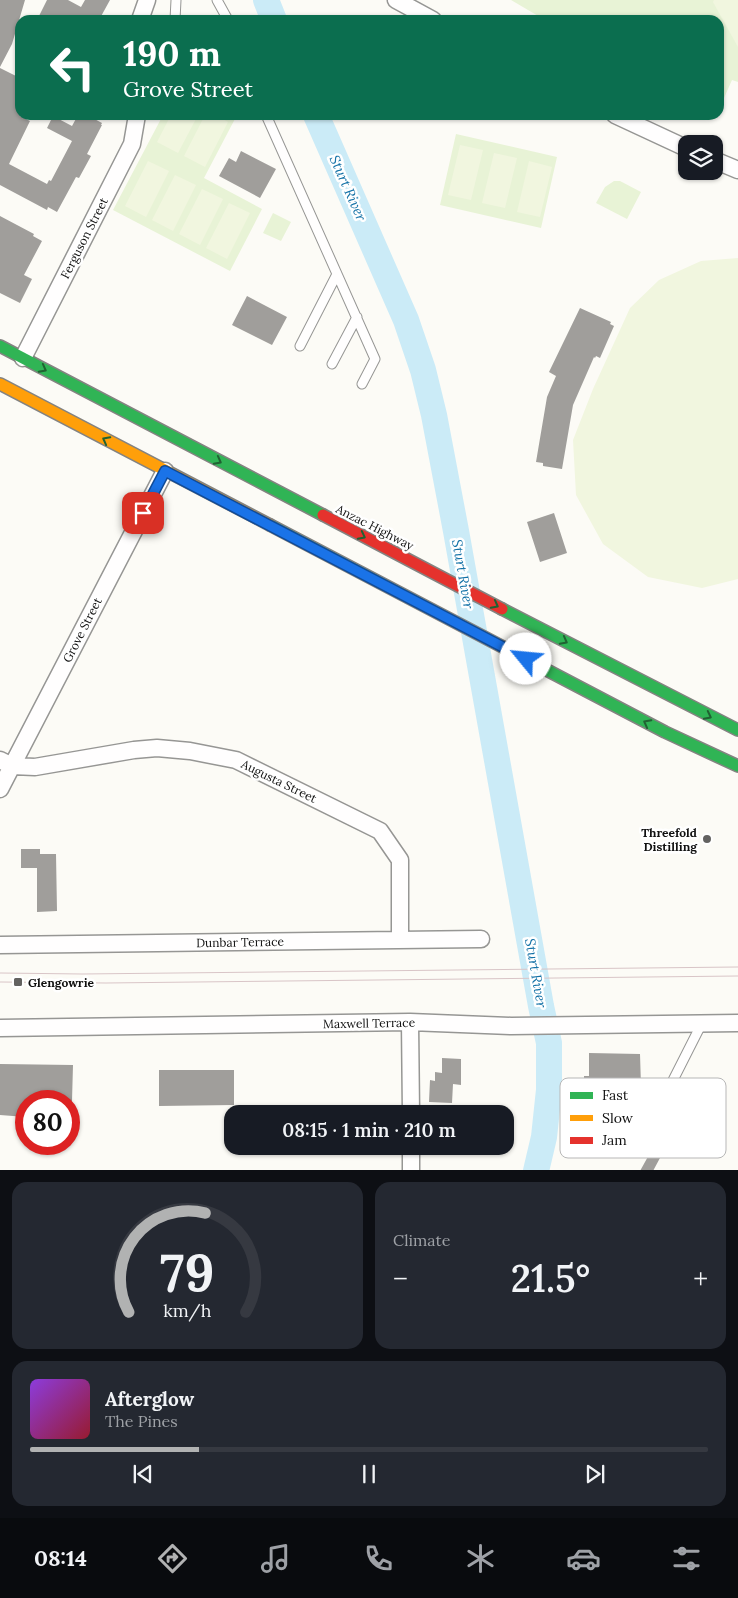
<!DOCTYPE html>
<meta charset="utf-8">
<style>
:root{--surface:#171b24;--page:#242831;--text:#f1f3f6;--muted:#9ea1a6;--line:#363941;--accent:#b1b2b2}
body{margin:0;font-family:Lora,serif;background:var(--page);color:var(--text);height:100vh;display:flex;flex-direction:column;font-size:19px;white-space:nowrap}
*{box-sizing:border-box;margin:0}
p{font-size:16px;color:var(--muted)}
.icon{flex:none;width:28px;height:28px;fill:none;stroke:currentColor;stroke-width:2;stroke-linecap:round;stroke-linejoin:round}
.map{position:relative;height:1170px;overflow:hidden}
.drawer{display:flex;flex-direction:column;gap:12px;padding:12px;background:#0d0f14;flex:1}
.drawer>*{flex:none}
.banner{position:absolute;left:15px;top:15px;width:709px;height:105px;border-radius:15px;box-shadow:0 1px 4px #0004;background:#0b6e4f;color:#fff;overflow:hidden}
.controls{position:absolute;left:678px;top:135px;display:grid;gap:10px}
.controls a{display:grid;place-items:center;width:45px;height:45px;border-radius:10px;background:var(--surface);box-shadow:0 1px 4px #0004;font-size:25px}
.speed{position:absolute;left:15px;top:1090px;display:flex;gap:10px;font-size:25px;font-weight:700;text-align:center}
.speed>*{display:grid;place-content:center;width:65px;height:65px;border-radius:50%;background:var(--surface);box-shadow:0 1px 4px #0004;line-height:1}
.speed .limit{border:8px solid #d22;background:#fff;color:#111}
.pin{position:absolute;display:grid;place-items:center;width:42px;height:42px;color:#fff;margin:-21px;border-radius:10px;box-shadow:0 2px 8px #0006}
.me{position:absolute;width:55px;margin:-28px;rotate:298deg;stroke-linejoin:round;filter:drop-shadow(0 0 4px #0008)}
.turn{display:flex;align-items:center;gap:18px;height:105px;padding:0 25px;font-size:22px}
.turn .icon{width:65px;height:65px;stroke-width:2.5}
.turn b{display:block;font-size:35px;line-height:42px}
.big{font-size:38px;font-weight:600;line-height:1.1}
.drawer .tile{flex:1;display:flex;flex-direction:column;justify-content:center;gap:8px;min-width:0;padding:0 18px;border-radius:15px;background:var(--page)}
.drawer .dial{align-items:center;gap:0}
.dial svg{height:130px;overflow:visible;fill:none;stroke:var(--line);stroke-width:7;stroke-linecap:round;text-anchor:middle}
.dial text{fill:var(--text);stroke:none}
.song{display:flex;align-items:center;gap:15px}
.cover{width:60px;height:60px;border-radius:8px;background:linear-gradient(135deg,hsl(270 70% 55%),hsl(350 70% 35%))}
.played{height:5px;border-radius:2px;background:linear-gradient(90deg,var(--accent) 25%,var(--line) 25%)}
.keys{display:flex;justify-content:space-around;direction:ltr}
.heat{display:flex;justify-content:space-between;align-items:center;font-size:28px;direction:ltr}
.drawer .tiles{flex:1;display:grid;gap:12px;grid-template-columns:1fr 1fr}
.tile:last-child{grid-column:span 2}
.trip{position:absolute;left:224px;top:1105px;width:290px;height:50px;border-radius:15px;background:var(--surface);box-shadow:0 1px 4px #0004;font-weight:600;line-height:50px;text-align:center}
.tabs{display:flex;height:80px;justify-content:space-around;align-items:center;background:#090b0e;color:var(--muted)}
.tabs .icon{width:35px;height:35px}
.tabs .current{color:var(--accent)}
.tabs b{font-size:22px;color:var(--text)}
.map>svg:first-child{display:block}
</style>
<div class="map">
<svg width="738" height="1171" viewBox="0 0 738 1171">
<rect width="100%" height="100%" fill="#fcfbf6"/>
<path fill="#e8f3d6" d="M511,0H738V82L732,80L724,98L719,95V20H545Z
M163,115H237L204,178L262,209L230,271L113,210Z
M456,134L557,157L541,228L440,205Z
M614,181H620L641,192L627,219L596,203L605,187Z
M273,213L291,222L281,241L263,233Z"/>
<path fill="#f1f6df" d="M714,0H738V47L713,2Z
M171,115H198L178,153L157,142Z
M205,115H216L228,122L205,167L184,156Z
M460,145L483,150L471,200L448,195Z
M494,153L517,158L505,208L482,203Z
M148,161L169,171L146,217L125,206Z
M529,161L552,167L540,217L517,212Z
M175,175L196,185L173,231L152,220Z
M202,189L223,199L200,245L179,234Z
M229,203L250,213L227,259L206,248Z
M738,258V579L702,588L648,577L603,544L576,495L573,440L593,389L630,308L659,280L701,261Z"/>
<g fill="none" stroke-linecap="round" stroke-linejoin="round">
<path stroke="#cbebf7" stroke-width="26" d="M266,0L274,20
M316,115L406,320L423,370L434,415L456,531L541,1006L549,1043V1090L544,1137L536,1171"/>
</g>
<path fill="#a09e9b" d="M0,0H25L12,44L0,67Z
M47,0H68L81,7L85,0H110L99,20H37Z
M0,68L20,78V116L30,121L9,164L47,184L49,180L51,181L72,141L47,128L53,116L72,126L78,115H87L102,123L101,125H102L87,154L91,156L79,178L76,177L57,212L48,207L47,210L0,185Z
M241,151L276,169L260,198L219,176L229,158L236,162Z
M0,216L34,234L33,236L42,241L24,275L32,279L20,303L0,293Z
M247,296L287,317L272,345L232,325Z
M580,308L611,322L610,324L614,326L600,358L596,356L595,358L594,357L573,405L562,469L543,466V463L536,462L547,397L556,376L549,372Z
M554,513L567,553L540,562L527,522Z
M21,849H40V854H56L57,911L37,912V868H21Z
M589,1053L640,1054L641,1086H631L630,1096H615V1107L602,1106V1132H585L584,1076H589Z
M442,1058L461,1059V1085L453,1084L452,1103L429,1102L430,1080L435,1081V1072L442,1073Z
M0,1064L73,1065L72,1101H26V1117L0,1115Z
M159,1070H234V1105L159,1106Z
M681,1097L690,1102L653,1171H640Z"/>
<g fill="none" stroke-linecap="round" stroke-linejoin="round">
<defs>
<path id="lane" d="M217,0L228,20
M175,20L176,0
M266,115L375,359L362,384
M300,346L337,274
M332,364L357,317
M663,1100L702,1023"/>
<path id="street" d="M396,0L433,20
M140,20L147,0
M615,115L686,148
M714,160L738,170
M23,358L132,144L137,115
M0,760L12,766L35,767L134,750L157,748L190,751L236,760L380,831L400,860V939
M0,789L165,471
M0,945L481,939
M410,1022L411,1114
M0,1028L410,1022L511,1026L738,1023
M411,1146V1171"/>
<path id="fast" d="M0,346L323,515
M270,525L665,732L738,766
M502,609L738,730"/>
<path id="slow" d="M0,384L270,525"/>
<path id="jam" d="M323,515L502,609"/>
</defs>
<use href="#lane" stroke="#969694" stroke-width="11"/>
<use href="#street" stroke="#969694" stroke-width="19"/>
<use href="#fast" stroke="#848381" stroke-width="14"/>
<use href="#slow" stroke="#848381" stroke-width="14"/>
<use href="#jam" stroke="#848381" stroke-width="14"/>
<use href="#lane" stroke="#fffefe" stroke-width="9"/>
<use href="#street" stroke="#fffefe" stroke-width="16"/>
<use href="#fast" stroke="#30b455" stroke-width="11"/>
<use href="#slow" stroke="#ff9f0a" stroke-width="11"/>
<use href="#jam" stroke="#e5322d" stroke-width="11"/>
<path stroke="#d9c5c7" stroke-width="1" d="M0,973L82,974L738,967
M0,982L106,983L738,976"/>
</g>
<defs><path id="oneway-chevron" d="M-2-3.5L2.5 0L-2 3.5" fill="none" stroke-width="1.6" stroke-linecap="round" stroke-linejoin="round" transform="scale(1.25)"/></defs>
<g stroke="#206232">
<use href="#oneway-chevron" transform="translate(43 369) rotate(28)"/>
<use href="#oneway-chevron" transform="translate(106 440) rotate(-152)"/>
<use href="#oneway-chevron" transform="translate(218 461) rotate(28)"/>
<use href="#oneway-chevron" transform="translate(362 536) rotate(27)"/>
<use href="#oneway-chevron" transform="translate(495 605) rotate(28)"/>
<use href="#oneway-chevron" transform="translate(564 641) rotate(28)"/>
<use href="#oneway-chevron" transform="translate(708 716) rotate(27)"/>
<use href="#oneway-chevron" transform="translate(647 723) rotate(-152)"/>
</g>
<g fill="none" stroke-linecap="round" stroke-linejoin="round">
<defs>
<path id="route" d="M143,513L165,471L526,659"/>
</defs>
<use href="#route" stroke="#114b97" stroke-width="12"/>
<use href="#route" stroke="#1a73e8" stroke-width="9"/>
</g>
<g fill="#636260" stroke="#fff" stroke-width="2">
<circle cx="707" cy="839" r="5"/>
<rect x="13" y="977" width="10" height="10" rx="2.5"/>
</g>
<g text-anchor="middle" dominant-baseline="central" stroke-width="5" stroke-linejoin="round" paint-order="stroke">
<g font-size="12" fill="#101010" stroke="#fff">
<text transform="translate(84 238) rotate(-63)">Ferguson Street</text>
<text transform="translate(375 527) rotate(27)">Anzac Highway</text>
<text transform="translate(82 630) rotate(-63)">Grove Street</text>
<text transform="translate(279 781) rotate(26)">Augusta Street</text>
<text transform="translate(240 942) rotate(-1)">Dunbar Terrace</text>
<text transform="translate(369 1023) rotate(-1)">Maxwell Terrace</text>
</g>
<g font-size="12" font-weight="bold" fill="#101010" stroke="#fff" text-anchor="end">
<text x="697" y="832">Threefold<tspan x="697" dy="14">Distilling</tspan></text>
<text x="28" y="982" text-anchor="start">Glengowrie</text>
</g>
<g font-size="14" font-style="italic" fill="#1472a7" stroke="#fff">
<text transform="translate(348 188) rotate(66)">Sturt River</text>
<text transform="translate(463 574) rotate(80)">Sturt River</text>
<text transform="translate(536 973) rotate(80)">Sturt River</text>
</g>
</g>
<rect x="560" y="1078" width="166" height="80" rx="8" fill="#fff" stroke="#b7b7b7" stroke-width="1"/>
<rect x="570" y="1092" width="23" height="7" fill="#30b455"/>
<rect x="570" y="1115" width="23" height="6" fill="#ff9f0a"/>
<rect x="570" y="1137" width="23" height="7" fill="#e5322d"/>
<g font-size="14" fill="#101010">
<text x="602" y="1100">Fast</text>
<text x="602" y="1123">Slow</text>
<text x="602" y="1145">Jam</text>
</g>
</svg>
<div class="controls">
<a><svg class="icon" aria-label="layers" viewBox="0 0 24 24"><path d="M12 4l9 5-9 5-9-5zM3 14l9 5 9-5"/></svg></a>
</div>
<div class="speed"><div class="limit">80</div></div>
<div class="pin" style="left:143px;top:513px;background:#d93025"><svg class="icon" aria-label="arrive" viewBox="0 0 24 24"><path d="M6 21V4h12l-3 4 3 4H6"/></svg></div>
<svg class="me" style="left:526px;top:659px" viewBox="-20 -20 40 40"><circle r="19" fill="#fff"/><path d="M0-13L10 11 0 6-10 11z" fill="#1a73e8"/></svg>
<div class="trip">08:15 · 1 min · 210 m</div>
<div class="banner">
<div class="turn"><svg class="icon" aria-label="left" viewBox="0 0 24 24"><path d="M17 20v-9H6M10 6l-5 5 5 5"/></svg><div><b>190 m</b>Grove Street</div></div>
</div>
</div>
<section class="drawer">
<div class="tiles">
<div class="tile dial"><svg viewBox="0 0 100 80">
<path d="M14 69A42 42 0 1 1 86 69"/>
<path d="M14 69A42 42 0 0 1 61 8" stroke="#b1b2b2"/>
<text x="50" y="56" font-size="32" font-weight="700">79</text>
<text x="50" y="72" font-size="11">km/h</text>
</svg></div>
<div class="tile"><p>Climate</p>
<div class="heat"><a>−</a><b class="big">21.5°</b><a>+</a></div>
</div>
<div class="tile">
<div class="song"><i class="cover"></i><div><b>Afterglow</b><p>The Pines</p></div></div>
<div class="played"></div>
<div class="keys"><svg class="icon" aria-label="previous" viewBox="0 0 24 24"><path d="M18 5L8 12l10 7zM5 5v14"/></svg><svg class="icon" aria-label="pause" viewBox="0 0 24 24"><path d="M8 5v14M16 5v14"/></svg><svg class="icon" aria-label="next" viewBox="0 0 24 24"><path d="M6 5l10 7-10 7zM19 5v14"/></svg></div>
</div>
</div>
</section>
<nav class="tabs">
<b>08:14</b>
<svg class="icon current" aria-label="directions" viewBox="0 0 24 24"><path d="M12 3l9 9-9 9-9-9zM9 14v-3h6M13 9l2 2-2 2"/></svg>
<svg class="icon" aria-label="music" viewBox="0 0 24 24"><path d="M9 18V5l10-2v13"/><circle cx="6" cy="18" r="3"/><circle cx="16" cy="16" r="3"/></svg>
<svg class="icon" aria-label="phone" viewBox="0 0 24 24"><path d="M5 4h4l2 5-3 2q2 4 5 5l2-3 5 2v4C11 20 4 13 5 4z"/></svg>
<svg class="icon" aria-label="climate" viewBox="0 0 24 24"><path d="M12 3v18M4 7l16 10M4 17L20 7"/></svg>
<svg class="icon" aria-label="car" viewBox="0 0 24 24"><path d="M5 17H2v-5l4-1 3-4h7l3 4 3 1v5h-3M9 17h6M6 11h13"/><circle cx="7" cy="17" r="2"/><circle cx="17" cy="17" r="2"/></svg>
<svg class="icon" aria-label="filters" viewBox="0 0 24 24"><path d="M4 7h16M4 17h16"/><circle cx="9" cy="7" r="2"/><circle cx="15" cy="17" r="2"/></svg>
</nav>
